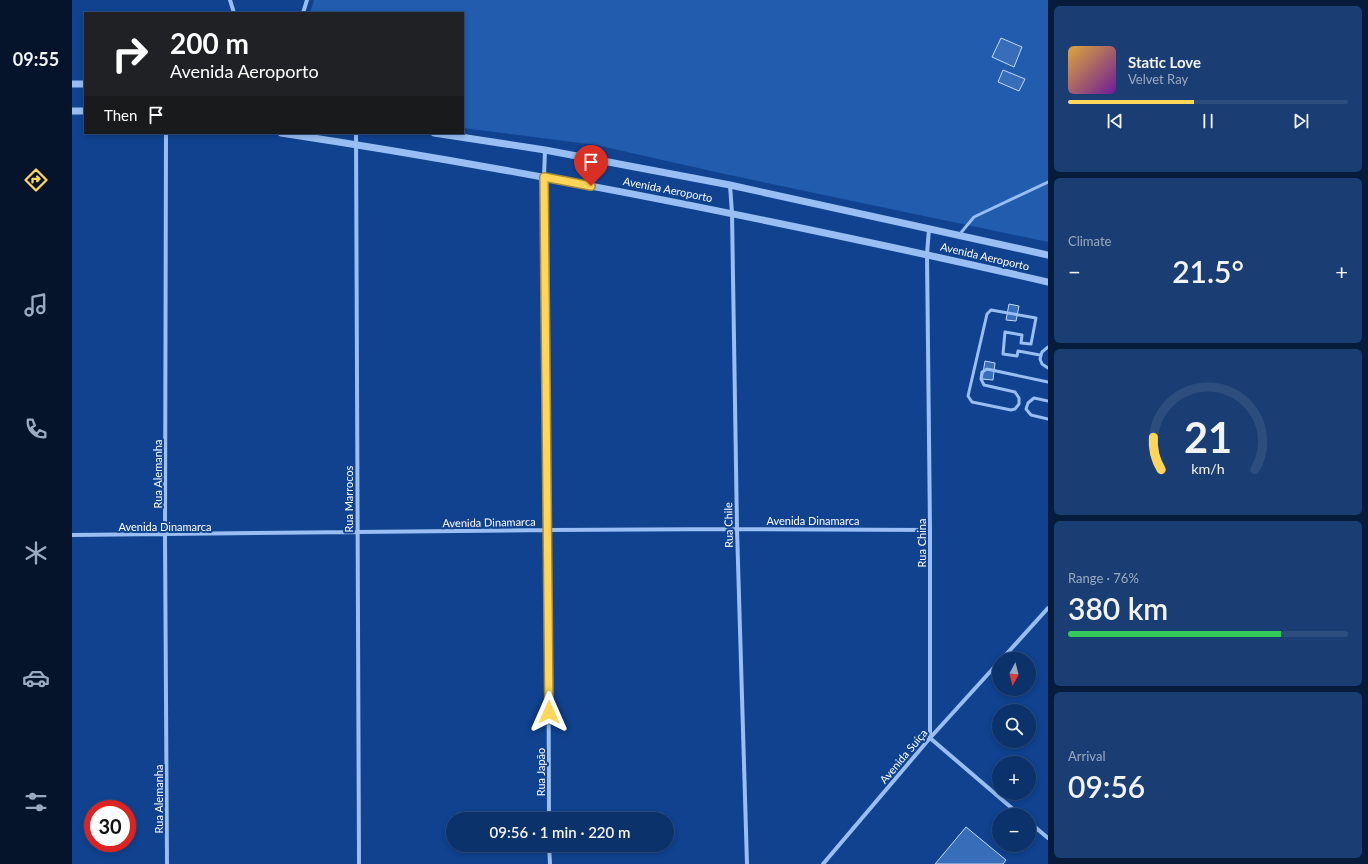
<!DOCTYPE html>
<meta charset="utf-8">
<style>
:root{--surface:#0c326b;--page:#1a3e73;--text:#f1f3f6;--muted:#9aaac1;--line:#2c4d7e;--accent:#ffd55a}
body{margin:0;font-family:Lato,sans-serif;background:var(--page);color:var(--text);height:100vh;display:flex;flex-direction:column;font-size:15px;white-space:nowrap}
*{box-sizing:border-box;margin:0}
p{font-size:13px;color:var(--muted)}
.icon{flex:none;width:22px;height:22px;fill:none;stroke:currentColor;stroke-width:2;stroke-linecap:round;stroke-linejoin:round}
.map{position:relative;flex:1;overflow:hidden}
.side{display:flex;flex-direction:column;gap:6px;padding:6px;background:#071c3b;width:320px}
.side>*{flex:none}
.top-card{position:absolute;left:12px;top:12px;width:380px;height:122px;border-radius:0px;box-shadow:0 2px 6px #0003,0 0 0 1px var(--line);background:#202124;color:#fff;overflow:hidden}
.needle{width:26px;rotate:187deg}
.buttons{position:absolute;left:920px;top:652px;display:grid;gap:8px}
.buttons a{display:grid;place-items:center;width:44px;height:44px;border-radius:50%;background:var(--surface);box-shadow:0 2px 6px #0003,0 0 0 1px var(--line);font-size:20px}
.speed{position:absolute;left:12px;top:800px;display:flex;gap:8px;font-size:20px;font-weight:700;text-align:center}
.speed>*{display:grid;place-content:center;width:52px;height:52px;border-radius:50%;background:var(--surface);box-shadow:0 2px 6px #0003,0 0 0 1px var(--line);line-height:1}
.speed .limit{border:6px solid #d22;background:#fff;color:#111}
.pin{position:absolute;display:grid;place-items:center;width:34px;height:34px;color:#fff;margin:-41px -17px;border-radius:50% 50% 50% 0;rotate:-45deg;box-shadow:0 0 4px #0007}
.pin .icon{rotate:45deg}
.me{position:absolute;width:44px;margin:-22px;rotate:0deg;stroke-linejoin:round;filter:drop-shadow(0 0 3px #0008)}
.turn{display:flex;align-items:center;gap:14px;height:84px;padding:0 20px;font-size:18px}
.turn .icon{width:52px;height:52px;stroke-width:2.5}
.turn b{display:block;font-size:28px;line-height:34px}
.then{display:flex;align-items:center;height:38px;padding:0 20px;background:#0003;gap:8px;font-size:15px}
.big{font-size:30px;font-weight:600;line-height:1.1}
.side .widget{flex:1;display:flex;flex-direction:column;justify-content:center;gap:6px;min-width:0;padding:0 14px;border-radius:6px;background:var(--page)}
.side .dial{align-items:center;gap:0}
.dial svg{height:104px;overflow:visible;fill:none;stroke:var(--line);stroke-width:7;stroke-linecap:round;text-anchor:middle}
.dial text{fill:var(--text);stroke:none}
.song{display:flex;align-items:center;gap:12px}
.cover{width:48px;height:48px;border-radius:6px;background:linear-gradient(135deg,hsl(40 70% 55%),hsl(280 70% 35%))}
.played{height:4px;border-radius:2px;background:linear-gradient(90deg,var(--accent) 45%,var(--line) 45%)}
.keys{display:flex;justify-content:space-around;direction:ltr}
.heat{display:flex;justify-content:space-between;align-items:center;font-size:22px;direction:ltr}
.charge{height:6px;border-radius:3px;background:linear-gradient(90deg,#34c759 76%,var(--line) 0)}
.trip{position:absolute;left:374px;top:812px;width:228px;height:40px;border-radius:20px;background:var(--surface);box-shadow:0 2px 6px #0003,0 0 0 1px var(--line);font-weight:600;line-height:40px;text-align:center}
main{display:flex;flex:1;min-height:0}
.dock{display:flex;flex-direction:column;width:72px;justify-content:space-around;align-items:center;background:#05142b;color:var(--muted)}
.dock .icon{width:28px;height:28px}
.dock .selected{color:var(--accent)}
.dock b{font-size:18px;color:var(--text)}
.map>svg:first-child{display:block}
</style>
<main>
<nav class="dock">
<b>09:55</b>
<svg class="icon selected" aria-label="directions" viewBox="0 0 24 24"><path d="M12 3l9 9-9 9-9-9zM9 14v-3h6M13 9l2 2-2 2"/></svg>
<svg class="icon" aria-label="music" viewBox="0 0 24 24"><path d="M9 18V5l10-2v13"/><circle cx="6" cy="18" r="3"/><circle cx="16" cy="16" r="3"/></svg>
<svg class="icon" aria-label="phone" viewBox="0 0 24 24"><path d="M5 4h4l2 5-3 2q2 4 5 5l2-3 5 2v4C11 20 4 13 5 4z"/></svg>
<svg class="icon" aria-label="climate" viewBox="0 0 24 24"><path d="M12 3v18M4 7l16 10M4 17L20 7"/></svg>
<svg class="icon" aria-label="car" viewBox="0 0 24 24"><path d="M5 17H2v-5l4-1 3-4h7l3 4 3 1v5h-3M9 17h6M6 11h13"/><circle cx="7" cy="17" r="2"/><circle cx="17" cy="17" r="2"/></svg>
<svg class="icon" aria-label="filters" viewBox="0 0 24 24"><path d="M4 7h16M4 17h16"/><circle cx="9" cy="7" r="2"/><circle cx="15" cy="17" r="2"/></svg>
</nav>
<div class="map">
<svg width="976" height="864" viewBox="0 0 976 864">
<rect width="100%" height="100%" fill="#10428f"/>
<path fill="#215cae" d="M242,0H976V242L657,175L524,145L391,128V13H238Z"/>
<path fill="#386db9" stroke="#c0dafe" d="M929,38L950,47L942,67L920,57Z
M931,70L953,79L947,91L926,82Z
M937,304L947,306L944,321L934,320Z
M913,361L923,363L921,380L910,379Z
M894,827L934,860L931,864H863Z"/>
<g fill="none" stroke-linecap="round" stroke-linejoin="round">
<path stroke="#98bef3" stroke-width="3" d="M887,235L902,217L976,182
M976,347L970,352L968,359L970,364L976,368
M968,355L946,351L945,356L931,354L933,332L950,335L949,343L959,344L964,318L919,310L915,314L896,396L900,402L939,410L943,409L947,404V398L943,392L912,385L909,379L910,372L915,369L976,382
M976,401L962,398L956,403L954,409L959,415L976,419"/>
<path stroke="#98bef3" stroke-width="4" d="M158,0L162,13
M231,13L235,0
M94,133L93,535L95,864
M284,133L287,864
M473,150L472,177L476,530L477,819
M658,185L660,213L665,529L675,864
M857,229L855,254L858,530V738L948,815
M0,535L476,530L665,529L858,530
M930,659L976,608
M957,822L976,838
M477,845L478,864
M751,864L858,738L927,662"/>
<path stroke="#98bef3" stroke-width="7" d="M0,84H13
M0,111H13
M209,133C466,172 722,224 976,282
M362,133L473,150L658,185L976,255"/>
</g>
<g fill="none" stroke-linecap="round" stroke-linejoin="round">
<defs>
<path id="route" d="M477,712L472,177L519,186"/>
</defs>
<use href="#route" stroke="#a68a3a" stroke-width="10"/>
<use href="#route" stroke="#ffd55a" stroke-width="7"/>
</g>
<g text-anchor="middle" dominant-baseline="central" stroke-width="4" stroke-linejoin="round" paint-order="stroke">
<g font-size="11" fill="#fff" stroke="#10428f">
<text transform="translate(596 189) rotate(11)">Avenida Aeroporto</text>
<text transform="translate(913 256) rotate(13)">Avenida Aeroporto</text>
<text transform="translate(85 474) rotate(-90)">Rua Alemanha</text>
<text transform="translate(276 499) rotate(-90)">Rua Marrocos</text>
<text x="741" y="520">Avenida Dinamarca</text>
<text transform="translate(417 522) rotate(-1)">Avenida Dinamarca</text>
<text transform="translate(656 525) rotate(-91)">Rua Chile</text>
<text x="93" y="526">Avenida Dinamarca</text>
<text transform="translate(849 543) rotate(-90)">Rua China</text>
<text transform="translate(831 756) rotate(-50)">Avenida Suíça</text>
<text transform="translate(468 772) rotate(-90)">Rua Japão</text>
<text transform="translate(86 799) rotate(-90)">Rua Alemanha</text>
</g>
</g>
</svg>
<div class="buttons">
<a><svg class="needle" viewBox="-14 -14 28 28"><path d="M0-13l5 13h-10z" fill="#e53935"/><path d="M0 13l5-13h-10z" fill="#9aaac1"/></svg></a>
<a><svg class="icon" aria-label="search" viewBox="0 0 24 24"><circle cx="10" cy="10" r="6"/><path d="M15 15l6 6"/></svg></a>
<a>+</a>
<a>−</a>
</div>
<div class="speed"><div class="limit">30</div></div>
<div class="pin" style="left:519px;top:186px;background:#d93025"><svg class="icon" aria-label="arrive" viewBox="0 0 24 24"><path d="M6 21V4h12l-3 4 3 4H6"/></svg></div>
<svg class="me" style="left:477px;top:712px" viewBox="-20 -20 40 40"><path d="M0-17L14 15 0 8-14 15z" fill="#ffd55a" stroke="#fff" stroke-width="4"/></svg>
<div class="trip">09:56 · 1 min · 220 m</div>
<div class="top-card">
<div class="turn"><svg class="icon" aria-label="right" viewBox="0 0 24 24"><path d="M7 20v-9h11M14 6l5 5-5 5"/></svg><div><b>200 m</b>Avenida Aeroporto</div></div>
<div class="then">Then<svg class="icon" aria-label="arrive" viewBox="0 0 24 24"><path d="M6 21V4h12l-3 4 3 4H6"/></svg></div>
</div>
</div>
<section class="side">
<div class="widget">
<div class="song"><i class="cover"></i><div><b>Static Love</b><p>Velvet Ray</p></div></div>
<div class="played"></div>
<div class="keys"><svg class="icon" aria-label="previous" viewBox="0 0 24 24"><path d="M18 5L8 12l10 7zM5 5v14"/></svg><svg class="icon" aria-label="pause" viewBox="0 0 24 24"><path d="M8 5v14M16 5v14"/></svg><svg class="icon" aria-label="next" viewBox="0 0 24 24"><path d="M6 5l10 7-10 7zM19 5v14"/></svg></div>
</div>
<div class="widget"><p>Climate</p>
<div class="heat"><a>−</a><b class="big">21.5°</b><a>+</a></div>
</div>
<div class="widget dial"><svg viewBox="0 0 100 80">
<path d="M14 69A42 42 0 1 1 86 69"/>
<path d="M14 69A42 42 0 0 1 8 44" stroke="#ffd55a"/>
<text x="50" y="56" font-size="32" font-weight="700">21</text>
<text x="50" y="72" font-size="11">km/h</text>
</svg></div>
<div class="widget"><p>Range · 76%</p><b class="big">380 km</b><div class="charge"></div></div>
<div class="widget"><p>Arrival</p><b class="big">09:56</b></div>
</section>
</main>
